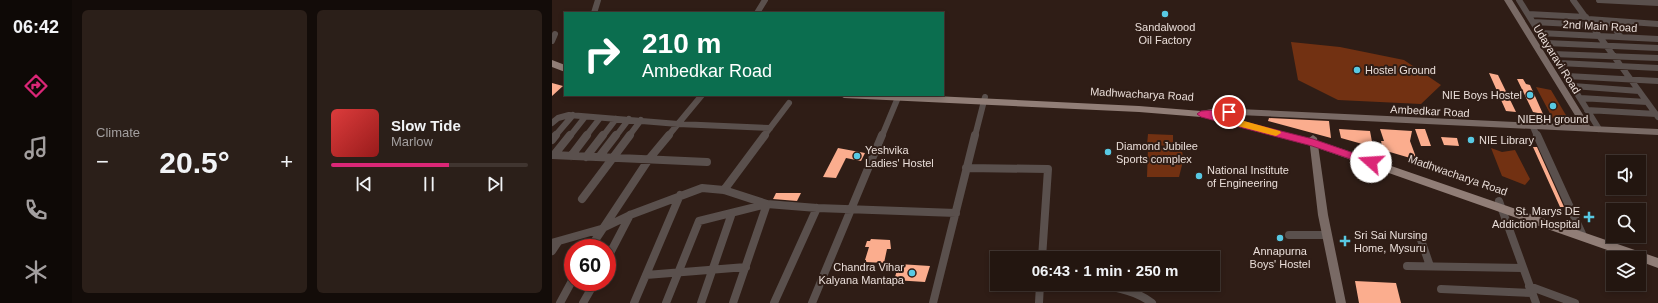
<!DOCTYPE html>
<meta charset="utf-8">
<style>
:root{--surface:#231610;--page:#2b1f19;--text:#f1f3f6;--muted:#a39f9f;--line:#403530;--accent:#db2777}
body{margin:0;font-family:Helvetica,sans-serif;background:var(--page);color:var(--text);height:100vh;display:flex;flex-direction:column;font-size:15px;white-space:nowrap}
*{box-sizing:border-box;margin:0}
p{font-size:13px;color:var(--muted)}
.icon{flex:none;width:22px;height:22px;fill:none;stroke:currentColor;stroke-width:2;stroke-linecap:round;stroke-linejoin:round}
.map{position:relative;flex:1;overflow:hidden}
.sheet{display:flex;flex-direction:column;gap:10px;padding:10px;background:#130c09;width:480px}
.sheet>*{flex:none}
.hud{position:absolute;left:12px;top:12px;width:380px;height:84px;border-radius:0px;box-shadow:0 2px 6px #0003,0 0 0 1px var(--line);background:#0b6e4f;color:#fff;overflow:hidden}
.controls{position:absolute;left:1054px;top:155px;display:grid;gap:8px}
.controls a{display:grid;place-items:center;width:40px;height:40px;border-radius:0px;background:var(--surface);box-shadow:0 2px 6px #0003,0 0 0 1px var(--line);font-size:20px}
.speed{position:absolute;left:12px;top:239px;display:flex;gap:8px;font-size:20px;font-weight:700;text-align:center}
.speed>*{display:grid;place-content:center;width:52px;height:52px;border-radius:50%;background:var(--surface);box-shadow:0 2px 6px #0003,0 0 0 1px var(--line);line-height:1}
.speed .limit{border:6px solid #d22;background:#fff;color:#111}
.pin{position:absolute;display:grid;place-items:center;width:34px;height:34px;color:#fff;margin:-17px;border:2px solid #fff;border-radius:50%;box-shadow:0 1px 4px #0007}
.me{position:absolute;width:44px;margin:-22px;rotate:289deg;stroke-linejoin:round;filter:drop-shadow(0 0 3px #0008)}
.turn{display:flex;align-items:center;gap:14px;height:84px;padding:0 12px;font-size:18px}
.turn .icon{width:52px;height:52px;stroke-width:2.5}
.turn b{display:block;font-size:28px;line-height:34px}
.big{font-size:30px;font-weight:700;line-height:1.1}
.sheet .card{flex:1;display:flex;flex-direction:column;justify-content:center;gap:6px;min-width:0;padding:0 14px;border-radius:6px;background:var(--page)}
.song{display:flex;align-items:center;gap:12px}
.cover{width:48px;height:48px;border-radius:6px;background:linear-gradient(135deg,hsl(0 70% 55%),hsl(0 70% 35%))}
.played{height:4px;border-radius:2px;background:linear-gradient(90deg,var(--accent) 60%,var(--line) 60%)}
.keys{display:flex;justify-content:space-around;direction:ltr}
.heat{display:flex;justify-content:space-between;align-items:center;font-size:22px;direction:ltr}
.sheet .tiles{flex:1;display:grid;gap:10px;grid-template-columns:repeat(2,1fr)}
.trip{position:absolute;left:438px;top:251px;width:230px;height:40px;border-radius:0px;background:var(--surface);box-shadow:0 2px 6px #0003,0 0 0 1px var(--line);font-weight:700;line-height:40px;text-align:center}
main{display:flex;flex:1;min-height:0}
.tabs{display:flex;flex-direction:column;width:72px;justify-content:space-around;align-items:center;background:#0e0906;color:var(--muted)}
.tabs .icon{width:28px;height:28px}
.tabs .on{color:var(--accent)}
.tabs b{font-size:18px;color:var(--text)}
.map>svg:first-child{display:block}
</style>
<main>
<nav class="tabs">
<b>06:42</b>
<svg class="icon on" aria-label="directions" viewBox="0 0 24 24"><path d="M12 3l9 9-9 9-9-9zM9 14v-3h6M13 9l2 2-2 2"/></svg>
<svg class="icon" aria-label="music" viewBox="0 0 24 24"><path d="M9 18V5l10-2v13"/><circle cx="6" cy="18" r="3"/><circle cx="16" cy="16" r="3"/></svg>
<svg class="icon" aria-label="phone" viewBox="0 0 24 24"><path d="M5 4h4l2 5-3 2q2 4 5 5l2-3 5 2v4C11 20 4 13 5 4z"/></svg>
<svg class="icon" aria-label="climate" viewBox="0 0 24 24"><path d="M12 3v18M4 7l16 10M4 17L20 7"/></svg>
</nav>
<section class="sheet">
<div class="tiles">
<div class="card"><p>Climate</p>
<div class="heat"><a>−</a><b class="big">20.5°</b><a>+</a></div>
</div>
<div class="card">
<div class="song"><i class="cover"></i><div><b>Slow Tide</b><p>Marlow</p></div></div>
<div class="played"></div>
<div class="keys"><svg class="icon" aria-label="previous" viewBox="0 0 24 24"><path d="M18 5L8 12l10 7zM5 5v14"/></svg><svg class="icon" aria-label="pause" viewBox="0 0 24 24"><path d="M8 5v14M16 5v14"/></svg><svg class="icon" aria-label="next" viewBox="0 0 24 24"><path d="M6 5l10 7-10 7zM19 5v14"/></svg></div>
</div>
</div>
</section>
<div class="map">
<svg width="1106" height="303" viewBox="0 0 1106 303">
<rect width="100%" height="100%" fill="#2f1d16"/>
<path fill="#723112" d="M739,42L788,47L852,60L889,85L869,104L786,100L746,80Z
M984,87L999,90L1018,122L1002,121Z
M596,134L621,135V146L595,145Z
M596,147L630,149L631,161L627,177H595Z
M939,148L950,152L963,150L978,179L973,185L950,176Z"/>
<path fill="#fbad8e" d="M937,73L946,75L964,112L954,111Z
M965,79H971L974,84L978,85L991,114L981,112Z
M0,83L11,86L0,96Z
M717,118L777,121L779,138L716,121Z
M787,129L818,131L821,147L789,138Z
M828,129L860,131L858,141L865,160L831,150L829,141H832Z
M863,129H873L879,146H869Z
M889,137L905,138L907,146L892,145Z
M981,147H985L1012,207H1008Z
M286,148L313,153L309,161L294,158L284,178L271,177Z
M224,193H249L245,201L221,199Z
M319,239L338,240L339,249H335L332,263L314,262V260H313L317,247H313L315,241H318Z
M347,264L378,266L373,282L342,280Z
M803,281L844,283L849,303H807Z"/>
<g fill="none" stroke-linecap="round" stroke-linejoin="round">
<path stroke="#5a504d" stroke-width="6" d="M967,0L1047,129
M1021,0L1106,117
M1047,0L1106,3
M42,13L46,0
M205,13L213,0
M976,14L1034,17
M1036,19L1106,24
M1057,21L1069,37
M981,22L1040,25
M988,33L1106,39
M0,41L3,34
M994,43L1106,48
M1001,54L1106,58
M1007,63L1106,68
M1015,76L1106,81
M1021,86L1087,91
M1028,98L1095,102
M1035,110L1104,114
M0,123L6,118L17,115L126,124L218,128
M981,127L985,136
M3,136L21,115
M18,136L33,117
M34,136L48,118
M51,136L64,119
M64,136L77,119
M77,136L89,120
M116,136L150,95
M212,136L237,103
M330,136L347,95
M423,136L433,97"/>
<path stroke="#5a504d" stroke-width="8" d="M985,135L1031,236
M0,140L4,135
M0,155L155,162
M2,155L18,135
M19,156L35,135
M34,157L51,135
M47,157L64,135
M414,168L496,169L490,258
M172,190L213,135
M30,199L78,135
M947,201L984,303
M737,235H775
M868,237L878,266
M0,243L49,229L78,215L150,188L172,190L215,204L265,208L404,213
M38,248L97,159L117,135
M0,251L6,242
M55,259L78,215
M855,266L970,268
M94,275L194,267
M529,284C554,286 579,287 600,303
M977,286L1023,303
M889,289L980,293
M8,303L21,279
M31,303L43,282
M82,303L128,195
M114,303L147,221L215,204
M149,303L180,213
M181,303L215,204
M222,303L265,208
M260,303L330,135
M381,303L423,135
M487,303L488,284"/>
<path fill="#796a65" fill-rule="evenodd" d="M952,0H960L1038,126L1106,129V135L665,114L649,117L645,114L649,111L665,108L1029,125Z
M761,135L765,138L776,215L794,303H784L766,215L757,138Z"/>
<path fill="#917e77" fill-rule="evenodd" d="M0,60L13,65V72L0,67Z
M287,95H361L587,106L649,111L764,140L1106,258V268L1087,261V258H1078L760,146L649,117L587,112L292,98Z"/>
</g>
<path fill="#db2777" stroke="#8e194d" d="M677,109L680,110V114L669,116L761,139L822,160L823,162L819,166L760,146L649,117L645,114L649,111Z"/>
<path fill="#f59e0b" d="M685,119L728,131L729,133L724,136L682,125V120Z"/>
<g fill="#58c9e3" stroke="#2f1d16" stroke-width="1.5">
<circle cx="613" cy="14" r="4"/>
<circle cx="805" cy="70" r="4"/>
<circle cx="978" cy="95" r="4"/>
<circle cx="1001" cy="106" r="4"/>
<circle cx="919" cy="140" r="4"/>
<circle cx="556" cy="152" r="4"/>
<circle cx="305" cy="156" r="4"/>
<circle cx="647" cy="176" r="4"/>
<path d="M1035 211h4v4h4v4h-4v4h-4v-4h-4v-4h4z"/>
<circle cx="728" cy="238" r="4"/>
<path d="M791 235h4v4h4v4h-4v4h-4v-4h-4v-4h4z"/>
<circle cx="360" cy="273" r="4"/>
</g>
<g text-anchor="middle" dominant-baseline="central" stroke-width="4" stroke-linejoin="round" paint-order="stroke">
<g font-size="11" fill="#e9ddd8" stroke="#2f1d16">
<text transform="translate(1048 26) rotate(3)">2nd Main Road</text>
<text transform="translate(1005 59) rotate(58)">Udayaravi Road</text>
<text transform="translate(590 94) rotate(3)">Madhwacharya Road</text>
<text transform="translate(878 111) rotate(3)">Ambedkar Road</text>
<text transform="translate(906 175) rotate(19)">Madhwacharya Road</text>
</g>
<g font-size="11" fill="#e9ddd8" stroke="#2f1d16" text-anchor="start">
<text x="613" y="27" text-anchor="middle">Sandalwood<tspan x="613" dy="13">Oil Factory</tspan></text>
<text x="813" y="70">Hostel Ground</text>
<text x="970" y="95" text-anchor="end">NIE Boys Hostel</text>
<text x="1001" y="119" text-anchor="middle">NIEBH ground</text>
<text x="927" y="140">NIE Library</text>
<text x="564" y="146">Diamond Jubilee<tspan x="564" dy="13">Sports complex</tspan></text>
<text x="313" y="150">Yeshvika<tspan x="313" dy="13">Ladies' Hostel</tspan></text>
<text x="655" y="170">National Institute<tspan x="655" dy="13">of Engineering</tspan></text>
<text x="1028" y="211" text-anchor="end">St. Marys DE<tspan x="1028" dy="13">Addiction Hospital</tspan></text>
<text x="802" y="235">Sri Sai Nursing<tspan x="802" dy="13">Home, Mysuru</tspan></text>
<text x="728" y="251" text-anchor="middle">Annapurna<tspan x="728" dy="13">Boys' Hostel</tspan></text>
<text x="352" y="267" text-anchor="end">Chandra Vihar<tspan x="352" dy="13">Kalyana Mantapa</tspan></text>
</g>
</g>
</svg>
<div class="controls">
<a><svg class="icon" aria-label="sound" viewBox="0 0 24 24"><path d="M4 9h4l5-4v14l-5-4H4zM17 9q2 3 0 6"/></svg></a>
<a><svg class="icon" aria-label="search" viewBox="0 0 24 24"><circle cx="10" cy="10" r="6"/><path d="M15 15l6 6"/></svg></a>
<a><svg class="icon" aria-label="layers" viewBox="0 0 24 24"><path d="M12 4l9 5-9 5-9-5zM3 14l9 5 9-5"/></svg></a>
</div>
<div class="speed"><div class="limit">60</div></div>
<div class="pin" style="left:677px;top:112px;background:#d93025"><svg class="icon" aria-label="arrive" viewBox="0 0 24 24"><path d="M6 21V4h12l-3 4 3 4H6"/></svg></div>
<svg class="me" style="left:819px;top:162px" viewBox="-20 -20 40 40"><circle r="19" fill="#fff"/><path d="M0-13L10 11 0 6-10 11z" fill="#db2777"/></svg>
<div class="trip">06:43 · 1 min · 250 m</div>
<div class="hud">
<div class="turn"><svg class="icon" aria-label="right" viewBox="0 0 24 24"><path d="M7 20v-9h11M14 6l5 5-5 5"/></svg><div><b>210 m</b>Ambedkar Road</div></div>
</div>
</div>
</main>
